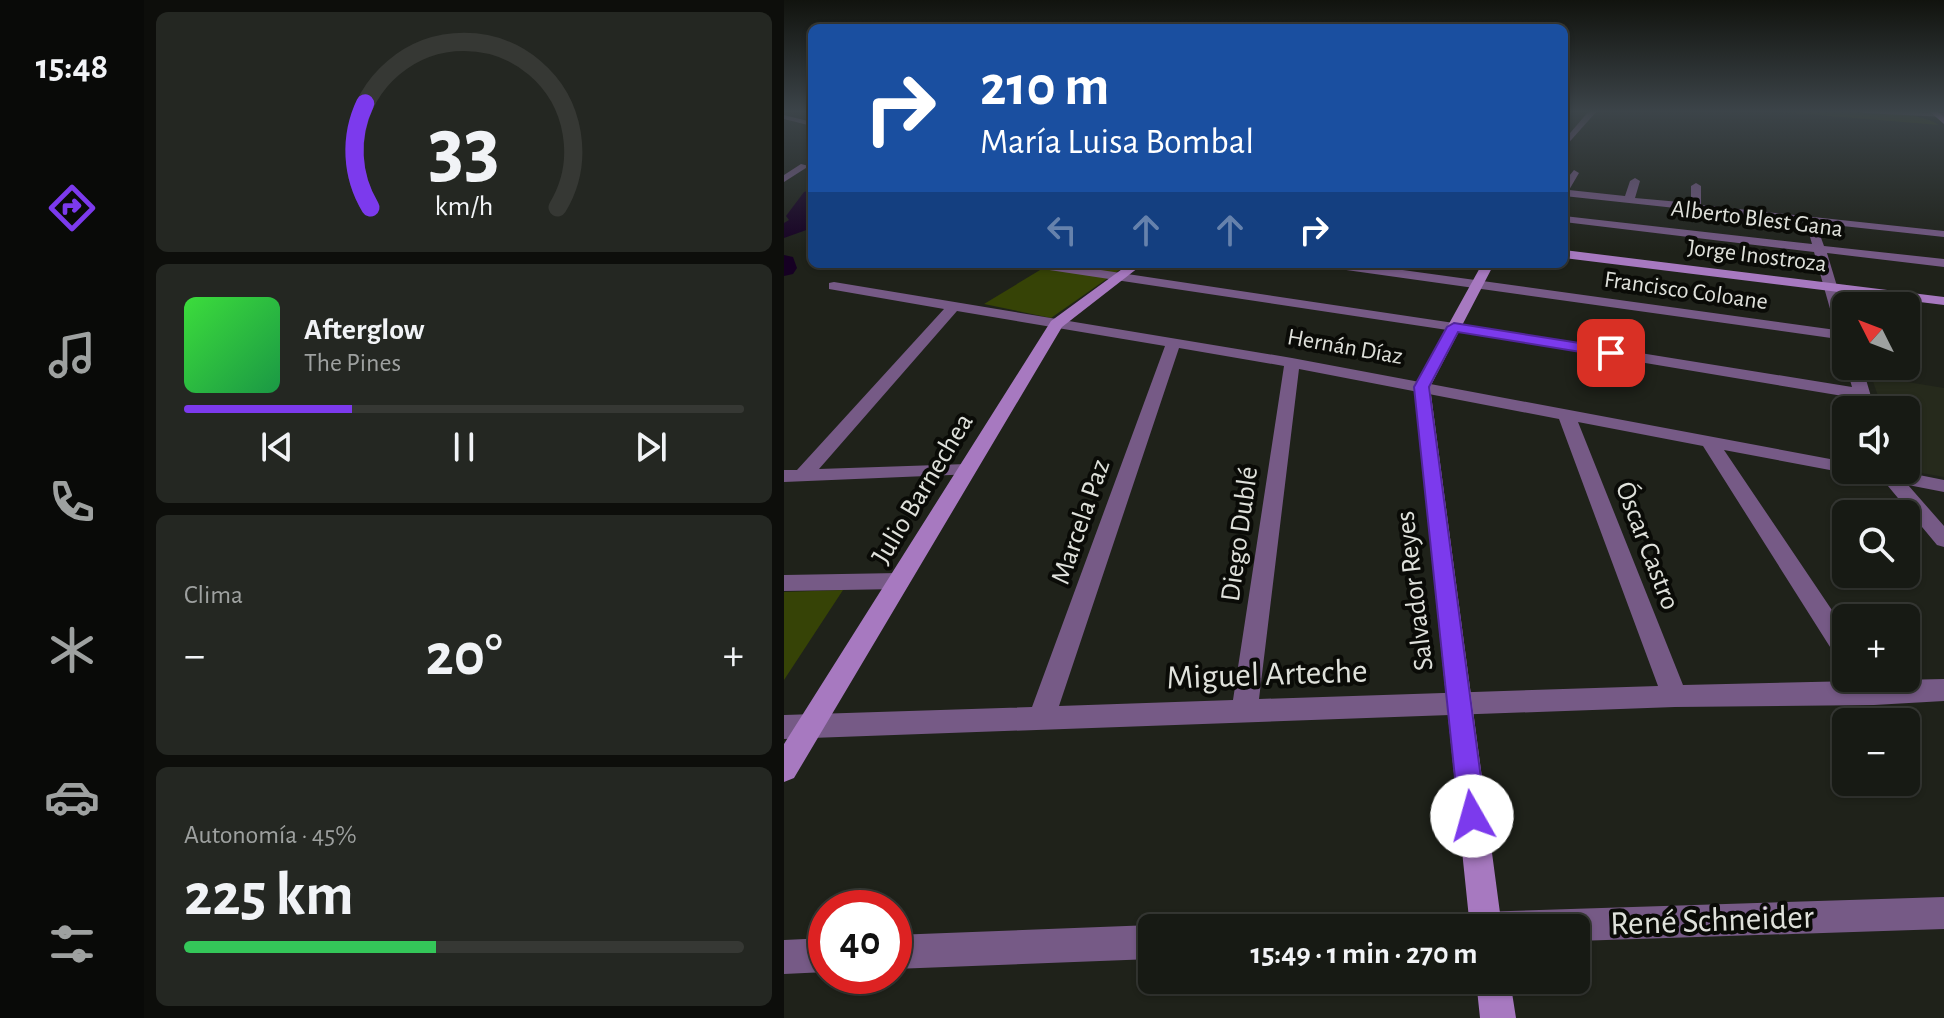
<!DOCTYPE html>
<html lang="es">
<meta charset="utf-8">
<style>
:root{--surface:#171a14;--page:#242722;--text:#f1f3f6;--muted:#9ea1a0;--line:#363834;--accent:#7c3aed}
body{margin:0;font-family:"Alegreya Sans",sans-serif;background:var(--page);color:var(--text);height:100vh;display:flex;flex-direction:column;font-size:30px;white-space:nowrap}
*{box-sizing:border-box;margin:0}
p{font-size:26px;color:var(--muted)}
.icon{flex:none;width:44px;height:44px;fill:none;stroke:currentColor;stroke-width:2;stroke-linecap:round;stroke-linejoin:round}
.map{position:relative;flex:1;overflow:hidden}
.details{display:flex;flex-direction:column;gap:12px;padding:12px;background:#0d0e0b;width:640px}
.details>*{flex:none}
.top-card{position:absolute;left:24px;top:24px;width:760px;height:244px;border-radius:12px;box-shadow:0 2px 6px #0004,0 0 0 2px var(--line);background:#1a4fa0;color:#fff;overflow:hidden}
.needle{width:52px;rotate:312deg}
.controls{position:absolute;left:1048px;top:292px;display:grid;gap:16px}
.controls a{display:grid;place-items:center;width:88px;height:88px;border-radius:12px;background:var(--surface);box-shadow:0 2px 6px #0004,0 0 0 2px var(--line);font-size:40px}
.speed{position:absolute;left:24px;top:890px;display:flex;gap:16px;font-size:40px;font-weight:700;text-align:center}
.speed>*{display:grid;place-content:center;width:104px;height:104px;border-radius:50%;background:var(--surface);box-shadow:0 2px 6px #0004,0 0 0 2px var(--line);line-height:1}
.speed .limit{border:12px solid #d22;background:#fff;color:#111}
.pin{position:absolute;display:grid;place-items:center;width:68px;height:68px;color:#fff;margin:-34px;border-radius:16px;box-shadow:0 4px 12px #0006}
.me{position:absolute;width:88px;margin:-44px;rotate:353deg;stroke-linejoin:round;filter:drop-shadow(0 0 6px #0008)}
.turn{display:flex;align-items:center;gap:28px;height:168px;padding:0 40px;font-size:36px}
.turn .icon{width:104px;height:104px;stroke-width:2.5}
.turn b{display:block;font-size:56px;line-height:68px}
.lanes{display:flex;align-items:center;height:76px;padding:0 40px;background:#0003;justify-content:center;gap:40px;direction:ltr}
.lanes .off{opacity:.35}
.big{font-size:60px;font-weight:700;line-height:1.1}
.details .widget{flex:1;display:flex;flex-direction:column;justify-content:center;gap:12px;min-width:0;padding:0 28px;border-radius:12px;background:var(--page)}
.details .dial{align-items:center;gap:0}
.dial svg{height:208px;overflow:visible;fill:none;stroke:var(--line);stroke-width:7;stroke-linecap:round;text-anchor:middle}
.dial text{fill:var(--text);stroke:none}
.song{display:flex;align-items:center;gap:24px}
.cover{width:96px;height:96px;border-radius:12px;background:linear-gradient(135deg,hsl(120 70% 55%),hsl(140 70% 35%))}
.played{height:8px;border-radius:4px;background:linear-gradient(90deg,var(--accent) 30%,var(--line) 30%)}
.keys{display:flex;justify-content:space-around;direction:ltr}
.heat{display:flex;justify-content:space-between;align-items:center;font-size:44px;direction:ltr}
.charge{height:12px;border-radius:6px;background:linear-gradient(90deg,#34c759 45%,var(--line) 0)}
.trip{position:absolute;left:354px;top:914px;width:452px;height:80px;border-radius:12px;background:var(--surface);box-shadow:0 2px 6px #0004,0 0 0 2px var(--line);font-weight:700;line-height:80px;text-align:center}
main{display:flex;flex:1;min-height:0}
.tabs{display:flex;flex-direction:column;width:144px;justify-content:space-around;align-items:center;background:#090a08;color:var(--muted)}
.tabs .icon{width:56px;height:56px}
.tabs .current{color:var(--accent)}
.tabs b{font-size:36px;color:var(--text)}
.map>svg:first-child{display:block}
</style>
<main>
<nav class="tabs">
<b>15:48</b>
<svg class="icon current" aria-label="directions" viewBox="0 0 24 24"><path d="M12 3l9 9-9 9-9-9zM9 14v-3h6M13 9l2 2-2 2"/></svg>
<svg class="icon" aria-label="music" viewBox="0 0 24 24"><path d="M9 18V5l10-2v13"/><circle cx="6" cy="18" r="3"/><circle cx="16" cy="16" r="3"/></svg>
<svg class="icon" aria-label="phone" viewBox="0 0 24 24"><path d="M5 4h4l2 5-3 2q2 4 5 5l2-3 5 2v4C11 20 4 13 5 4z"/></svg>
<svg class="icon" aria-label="climate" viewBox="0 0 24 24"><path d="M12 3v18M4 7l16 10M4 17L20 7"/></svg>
<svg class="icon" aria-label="car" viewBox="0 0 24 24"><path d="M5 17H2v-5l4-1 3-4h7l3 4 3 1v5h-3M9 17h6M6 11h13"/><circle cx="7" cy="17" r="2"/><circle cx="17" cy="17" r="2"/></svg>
<svg class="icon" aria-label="filters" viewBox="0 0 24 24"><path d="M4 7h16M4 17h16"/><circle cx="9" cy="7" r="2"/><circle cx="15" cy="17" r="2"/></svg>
</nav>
<section class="details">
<div class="widget dial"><svg viewBox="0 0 100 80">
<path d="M14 69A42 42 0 1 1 86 69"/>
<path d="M14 69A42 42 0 0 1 12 29" stroke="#7c3aed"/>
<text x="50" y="56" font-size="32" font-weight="700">33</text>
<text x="50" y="72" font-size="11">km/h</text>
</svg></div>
<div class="widget">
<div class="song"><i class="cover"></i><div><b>Afterglow</b><p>The Pines</p></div></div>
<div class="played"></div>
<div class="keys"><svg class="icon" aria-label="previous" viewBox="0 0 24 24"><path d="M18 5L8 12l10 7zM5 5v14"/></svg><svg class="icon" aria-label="pause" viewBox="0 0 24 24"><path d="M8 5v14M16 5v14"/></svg><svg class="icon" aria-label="next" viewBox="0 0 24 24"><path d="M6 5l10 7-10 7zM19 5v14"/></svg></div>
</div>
<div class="widget"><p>Clima</p>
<div class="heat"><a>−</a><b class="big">20°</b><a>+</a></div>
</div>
<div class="widget"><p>Autonomía · 45%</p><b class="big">225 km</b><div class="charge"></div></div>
</section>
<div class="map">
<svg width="1160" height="1018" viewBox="0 0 1160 1018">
<rect width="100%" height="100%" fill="#1f221a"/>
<path fill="#262a1c" d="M1087,376L1160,388V477L1121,470L1122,410H1099Z"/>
<path fill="#364306" d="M984,111C1019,111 1131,106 1155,125Z
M266,264H344L267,318L200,304Z
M59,590L0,680V592Z"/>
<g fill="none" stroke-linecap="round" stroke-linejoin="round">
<path fill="#160023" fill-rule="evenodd" d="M28,190V228L0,238V223L5,220L2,216L20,192Z
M0,255L9,257L13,268L9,274L0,276Z"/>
<path fill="#765a86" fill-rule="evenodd" d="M805,111H813L780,148V140Z
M1076,111L1160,113V117L1080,113Z
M0,115L28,122V126L0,119Z
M17,164L25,166L0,182V175Z
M790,170L795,173L785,190L841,196L846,181L851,178L856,181L851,198L907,203V186L912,183L917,186V205L1160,231V237L780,196V182Z
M780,216L1028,244L1026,237L1032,234L1036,235L1040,246L1160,259V267L1043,253L1062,316V344L1054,339L548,268L542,264H575L1052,330L1030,252L780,222Z
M246,264H277L670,323L1068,387L1062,366H1078L1091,410H1075L1071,398L670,331L252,268Z
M50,282L508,358L1062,462V470H1110L1160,480V492L1124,485L1160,526V547L1153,545L1099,480L940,450L1062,631V661L1053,658L919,446L794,422L899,685L1160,679V701L1090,705L891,707L0,739V715L248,707L381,346L173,311L35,469L183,464L192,470L190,474L0,482V470H13L160,309L45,289V283ZM395,348L500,366L449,700L275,706ZM515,369L775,419L874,686L475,699Z
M115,573L123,575L126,581L123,587L115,589L0,591V575Z
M1160,897V929L792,941V928H679L683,916L695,912Z
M368,925L374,928H368V959L110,969V935Z
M42,938V972L0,974V940Z"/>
<path fill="#a779c0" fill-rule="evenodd" d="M780,250L1160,297V305L780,258Z
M345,264H359L278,327L10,778L0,782V744L267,321Z
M698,264H710L646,387L718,928H686L630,387Z
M692,980H726L732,1018H696Z"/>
<path fill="#cd92ed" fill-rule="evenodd" d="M1145,111H1153L1160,117V124Z"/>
</g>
<linearGradient id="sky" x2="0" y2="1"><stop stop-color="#11130e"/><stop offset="0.44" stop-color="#3c4449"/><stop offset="1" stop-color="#3c4449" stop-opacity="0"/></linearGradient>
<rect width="1160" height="253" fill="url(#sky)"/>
<path fill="#7c3aed" stroke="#51269a" stroke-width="2" d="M670,323L827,348L834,353L827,357L674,332L645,387L702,816L698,825L688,829L679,825L675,816L630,387L663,327Z"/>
<g text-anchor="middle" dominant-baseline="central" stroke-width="8" stroke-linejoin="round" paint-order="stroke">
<g font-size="24" fill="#dfe1db" stroke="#0a0b07">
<text transform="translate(973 219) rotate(7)">Alberto Blest Gana</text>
<text transform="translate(973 256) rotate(7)">Jorge Inostroza</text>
<text transform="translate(902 291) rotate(8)">Francisco Coloane</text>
<text transform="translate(561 347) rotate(10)">Hernán Díaz</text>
</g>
<g font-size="28" fill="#dfe1db" stroke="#0a0b07">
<text transform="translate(139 489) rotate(-59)">Julio Barnechea</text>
<text transform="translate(297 522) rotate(-71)">Marcela Paz</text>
<text transform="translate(456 534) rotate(-82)">Diego Dublé</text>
<text transform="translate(863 546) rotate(69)">Óscar Castro</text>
<text transform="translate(631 591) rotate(-97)">Salvador Reyes</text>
</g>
<g font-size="34" fill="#dfe1db" stroke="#0a0b07">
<text transform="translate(483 675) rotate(-2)">Miguel Arteche</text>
<text transform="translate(928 921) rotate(-2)">René Schneider</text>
</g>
</g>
</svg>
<div class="controls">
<a><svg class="needle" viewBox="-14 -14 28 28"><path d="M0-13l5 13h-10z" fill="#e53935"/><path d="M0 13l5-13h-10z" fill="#9ea1a0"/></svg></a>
<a><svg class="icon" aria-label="sound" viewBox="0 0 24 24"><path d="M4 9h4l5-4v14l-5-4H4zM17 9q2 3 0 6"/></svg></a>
<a><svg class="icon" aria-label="search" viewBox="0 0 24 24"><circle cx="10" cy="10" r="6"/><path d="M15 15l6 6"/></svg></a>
<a>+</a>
<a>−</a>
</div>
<div class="speed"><div class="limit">40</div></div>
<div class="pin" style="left:827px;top:353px;background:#d93025"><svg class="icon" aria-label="arrive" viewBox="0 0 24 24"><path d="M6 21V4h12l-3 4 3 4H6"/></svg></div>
<svg class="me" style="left:688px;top:816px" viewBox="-20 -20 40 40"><circle r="19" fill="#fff"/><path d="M0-13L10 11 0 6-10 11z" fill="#7c3aed"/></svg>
<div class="trip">15:49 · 1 min · 270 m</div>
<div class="top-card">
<div class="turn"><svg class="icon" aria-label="right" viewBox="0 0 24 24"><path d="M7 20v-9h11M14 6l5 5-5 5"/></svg><div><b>210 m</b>María Luisa Bombal</div></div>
<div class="lanes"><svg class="icon off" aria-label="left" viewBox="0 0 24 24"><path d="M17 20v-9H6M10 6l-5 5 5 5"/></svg><svg class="icon off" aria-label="ahead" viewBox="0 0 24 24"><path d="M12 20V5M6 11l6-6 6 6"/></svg><svg class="icon off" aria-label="ahead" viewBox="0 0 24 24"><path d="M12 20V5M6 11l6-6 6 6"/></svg><svg class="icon" aria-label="right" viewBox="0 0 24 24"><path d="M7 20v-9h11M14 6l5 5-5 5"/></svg></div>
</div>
</div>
</main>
